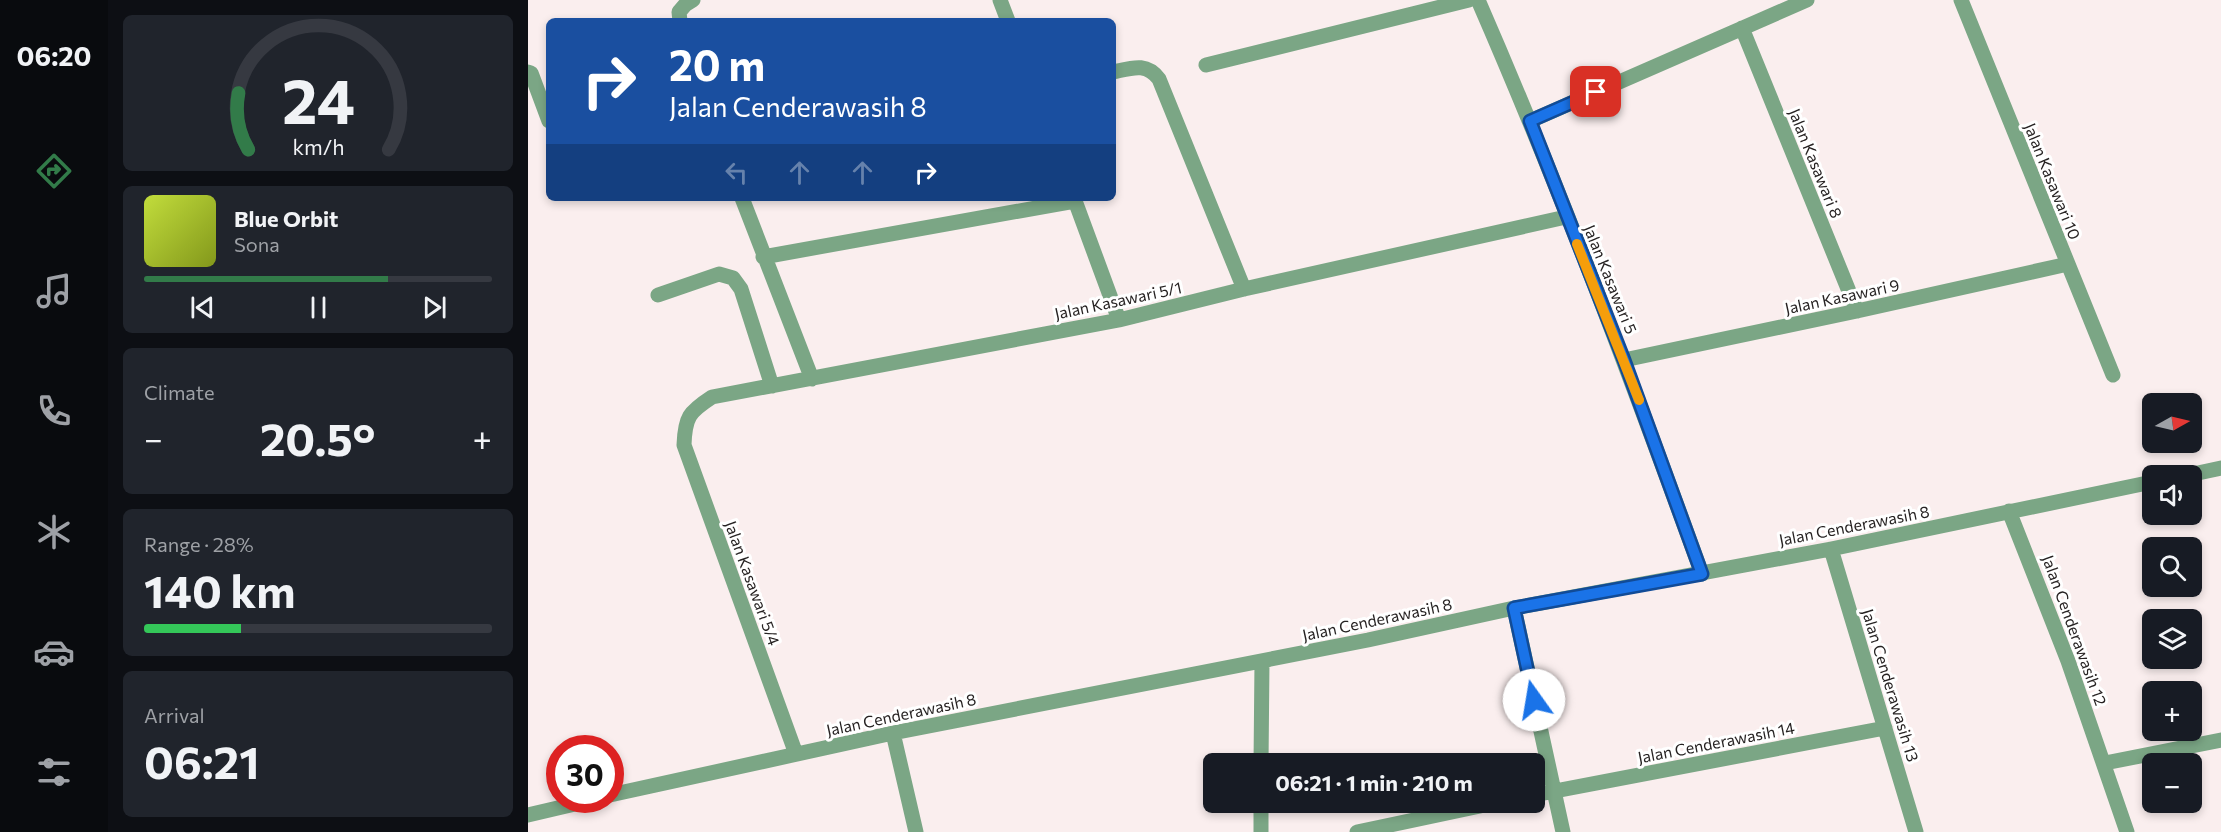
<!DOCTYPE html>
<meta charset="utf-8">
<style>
:root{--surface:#171b24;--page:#20242c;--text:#f1f3f6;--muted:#9ea1a6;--line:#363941;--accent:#327b49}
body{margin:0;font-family:Commissioner,sans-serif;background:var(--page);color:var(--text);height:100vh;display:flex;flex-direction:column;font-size:22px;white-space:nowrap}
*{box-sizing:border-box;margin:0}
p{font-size:20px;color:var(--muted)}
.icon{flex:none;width:33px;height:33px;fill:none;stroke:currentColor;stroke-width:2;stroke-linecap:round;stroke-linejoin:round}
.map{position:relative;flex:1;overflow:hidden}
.sheet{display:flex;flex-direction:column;gap:15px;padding:15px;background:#0d0f14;width:420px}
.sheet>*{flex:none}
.hud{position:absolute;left:18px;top:18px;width:570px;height:183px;border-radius:9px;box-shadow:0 3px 9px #0003;background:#1a4fa0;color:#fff;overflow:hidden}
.needle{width:39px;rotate:82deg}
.fabs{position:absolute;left:1614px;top:393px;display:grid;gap:12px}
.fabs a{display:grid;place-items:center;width:60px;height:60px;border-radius:9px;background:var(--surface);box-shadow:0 3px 9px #0003;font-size:30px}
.speed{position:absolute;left:18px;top:735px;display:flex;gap:12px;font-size:30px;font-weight:700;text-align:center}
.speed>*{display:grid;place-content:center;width:78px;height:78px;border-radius:50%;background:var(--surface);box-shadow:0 3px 9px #0003;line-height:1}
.speed .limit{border:9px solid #d22;background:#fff;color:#111}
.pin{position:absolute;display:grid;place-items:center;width:51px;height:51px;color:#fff;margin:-26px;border-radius:12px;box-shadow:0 3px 9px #0006}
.me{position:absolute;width:66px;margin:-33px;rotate:347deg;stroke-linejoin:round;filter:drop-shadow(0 0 4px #0008)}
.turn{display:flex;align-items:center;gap:21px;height:126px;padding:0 24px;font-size:27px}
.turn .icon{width:78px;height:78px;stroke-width:2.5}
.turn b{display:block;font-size:42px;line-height:51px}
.lanes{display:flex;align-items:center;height:57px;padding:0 24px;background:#0003;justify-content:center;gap:30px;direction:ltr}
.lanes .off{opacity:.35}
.big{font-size:45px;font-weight:700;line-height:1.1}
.sheet .widget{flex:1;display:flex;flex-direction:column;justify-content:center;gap:9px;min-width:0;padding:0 21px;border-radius:9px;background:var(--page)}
.sheet .dial{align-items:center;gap:0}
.dial svg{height:156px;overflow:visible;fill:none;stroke:var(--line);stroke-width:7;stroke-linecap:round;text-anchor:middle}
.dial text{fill:var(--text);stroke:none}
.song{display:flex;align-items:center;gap:18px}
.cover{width:72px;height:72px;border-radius:9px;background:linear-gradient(135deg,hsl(70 70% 55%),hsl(70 70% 35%))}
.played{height:6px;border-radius:3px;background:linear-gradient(90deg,var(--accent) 70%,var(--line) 70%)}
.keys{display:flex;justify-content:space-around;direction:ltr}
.heat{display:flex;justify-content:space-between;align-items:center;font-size:33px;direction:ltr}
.charge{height:9px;border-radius:4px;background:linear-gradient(90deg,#34c759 28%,var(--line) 0)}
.trip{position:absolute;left:675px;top:753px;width:342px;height:60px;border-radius:9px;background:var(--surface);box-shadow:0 3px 9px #0003;font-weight:700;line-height:60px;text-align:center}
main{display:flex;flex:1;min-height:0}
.tabs{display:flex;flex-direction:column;width:108px;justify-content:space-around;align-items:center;background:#090b0e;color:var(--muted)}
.tabs .icon{width:42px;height:42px}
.tabs .current{color:var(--accent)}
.tabs b{font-size:27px;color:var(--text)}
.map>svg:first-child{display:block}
</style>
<main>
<nav class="tabs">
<b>06:20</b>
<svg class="icon current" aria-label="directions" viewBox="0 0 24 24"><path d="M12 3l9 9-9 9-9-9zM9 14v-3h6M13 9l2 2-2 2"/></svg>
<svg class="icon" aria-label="music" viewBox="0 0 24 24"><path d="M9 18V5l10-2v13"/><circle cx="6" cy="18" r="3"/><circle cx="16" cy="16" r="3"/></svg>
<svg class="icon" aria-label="phone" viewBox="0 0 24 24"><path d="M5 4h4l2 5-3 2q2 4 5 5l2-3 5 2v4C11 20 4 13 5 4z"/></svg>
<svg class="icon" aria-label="climate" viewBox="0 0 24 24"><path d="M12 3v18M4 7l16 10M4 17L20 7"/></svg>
<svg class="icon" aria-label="car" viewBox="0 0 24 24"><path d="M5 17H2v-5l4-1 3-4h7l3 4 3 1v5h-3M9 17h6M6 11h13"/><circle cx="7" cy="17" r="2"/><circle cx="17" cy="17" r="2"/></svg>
<svg class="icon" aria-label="filters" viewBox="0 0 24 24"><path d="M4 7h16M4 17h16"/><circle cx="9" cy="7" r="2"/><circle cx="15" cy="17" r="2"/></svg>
</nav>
<section class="sheet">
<div class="widget dial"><svg viewBox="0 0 100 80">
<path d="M14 69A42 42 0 1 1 86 69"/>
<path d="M14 69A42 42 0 0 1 9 40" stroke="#327b49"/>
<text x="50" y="56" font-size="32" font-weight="700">24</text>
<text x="50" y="72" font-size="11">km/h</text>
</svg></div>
<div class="widget">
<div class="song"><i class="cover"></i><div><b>Blue Orbit</b><p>Sona</p></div></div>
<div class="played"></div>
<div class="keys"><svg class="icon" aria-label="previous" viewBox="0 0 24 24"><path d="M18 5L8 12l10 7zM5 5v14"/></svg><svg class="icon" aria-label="pause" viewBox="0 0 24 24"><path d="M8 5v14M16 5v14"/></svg><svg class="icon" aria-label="next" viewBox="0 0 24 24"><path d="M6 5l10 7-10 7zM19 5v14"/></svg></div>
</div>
<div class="widget"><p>Climate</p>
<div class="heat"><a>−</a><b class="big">20.5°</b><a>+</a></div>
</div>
<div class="widget"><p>Range · 28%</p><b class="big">140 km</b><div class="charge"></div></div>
<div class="widget"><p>Arrival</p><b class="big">06:21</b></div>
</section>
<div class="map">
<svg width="1693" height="832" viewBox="0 0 1693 832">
<rect width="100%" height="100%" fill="#faeeee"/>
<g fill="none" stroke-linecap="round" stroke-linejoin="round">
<path stroke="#7ba685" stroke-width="15" d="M472,0L480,21
M950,0C1032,188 1104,381 1174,574
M1433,0L1585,375
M152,21L151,12L157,5L165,0
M1214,28L1329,311
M678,65L941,0
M0,72L3,73L21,121
M585,72C604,68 618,62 631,79L716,289
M1002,121L1279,0
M214,198L284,379
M546,198L591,320
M235,257L547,201
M130,295L191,274L205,278L213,289L244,386
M1096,360L1329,311L1540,264
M1656,476L1693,468
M1481,511L1540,661L1599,832
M1303,549L1388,832
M986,608L1035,832
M365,733L388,832
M268,754L156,445C157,417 161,412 184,397L591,320L716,289L1038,217
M1577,763L1693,740
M733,764L734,661
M82,795L365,733L840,640L986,608L1303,549L1624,482
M1006,795L1357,728
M0,815L64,800
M733,832V802
M829,832L971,802"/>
</g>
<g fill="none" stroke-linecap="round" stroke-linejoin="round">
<defs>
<path id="route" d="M1006,700L986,608L1174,574L1096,360L1002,121L1068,92"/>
</defs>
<use href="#route" stroke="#114b97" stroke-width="15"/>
<use href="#route" stroke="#1a73e8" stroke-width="10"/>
<path stroke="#f59e0b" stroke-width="10" d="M1049,244L1111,400"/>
</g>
<g text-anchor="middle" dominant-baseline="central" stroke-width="6" stroke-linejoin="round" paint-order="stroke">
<g font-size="16" fill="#262222" stroke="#fff">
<text transform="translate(1288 163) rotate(68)">Jalan Kasawari 8</text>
<text transform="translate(1525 181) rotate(68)">Jalan Kasawari 10</text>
<text transform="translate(1083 279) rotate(68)">Jalan Kasawari 5</text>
<text transform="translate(1314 296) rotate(-12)">Jalan Kasawari 9</text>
<text transform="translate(590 300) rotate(-12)">Jalan Kasawari 5/1</text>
<text transform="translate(1326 525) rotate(-11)">Jalan Cenderawasih 8</text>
<text transform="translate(225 583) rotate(70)">Jalan Kasawari 5/4</text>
<text transform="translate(849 619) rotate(-12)">Jalan Cenderawasih 8</text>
<text transform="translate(1547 630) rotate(70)">Jalan Cenderawasih 12</text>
<text transform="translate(1363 685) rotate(73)">Jalan Cenderawasih 13</text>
<text transform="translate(373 714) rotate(-12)">Jalan Cenderawasih 8</text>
<text transform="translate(1188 742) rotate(-11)">Jalan Cenderawasih 14</text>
</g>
</g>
</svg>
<div class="fabs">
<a><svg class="needle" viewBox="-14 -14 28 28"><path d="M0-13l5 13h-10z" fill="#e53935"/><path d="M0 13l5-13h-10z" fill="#9ea1a6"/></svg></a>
<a><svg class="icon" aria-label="sound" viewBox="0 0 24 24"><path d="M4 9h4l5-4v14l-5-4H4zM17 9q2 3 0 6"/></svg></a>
<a><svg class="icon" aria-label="search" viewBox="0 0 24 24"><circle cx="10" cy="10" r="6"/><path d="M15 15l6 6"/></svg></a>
<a><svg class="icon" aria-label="layers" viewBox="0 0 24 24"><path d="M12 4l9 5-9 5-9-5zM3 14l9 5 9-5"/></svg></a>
<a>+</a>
<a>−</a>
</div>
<div class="speed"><div class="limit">30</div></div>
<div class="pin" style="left:1068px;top:92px;background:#d93025"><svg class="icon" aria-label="arrive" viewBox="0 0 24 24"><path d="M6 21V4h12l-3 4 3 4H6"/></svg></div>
<svg class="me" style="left:1006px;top:700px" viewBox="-20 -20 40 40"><circle r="19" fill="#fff"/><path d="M0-13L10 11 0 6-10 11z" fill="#1a73e8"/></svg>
<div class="trip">06:21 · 1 min · 210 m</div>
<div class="hud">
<div class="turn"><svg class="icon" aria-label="right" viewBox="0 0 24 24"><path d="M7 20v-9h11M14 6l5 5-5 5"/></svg><div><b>20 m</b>Jalan Cenderawasih 8</div></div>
<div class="lanes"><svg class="icon off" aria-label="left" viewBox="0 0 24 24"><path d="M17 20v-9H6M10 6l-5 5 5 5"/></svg><svg class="icon off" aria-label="ahead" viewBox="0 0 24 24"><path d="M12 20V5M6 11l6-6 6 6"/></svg><svg class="icon off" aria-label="ahead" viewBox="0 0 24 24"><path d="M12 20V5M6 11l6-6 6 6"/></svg><svg class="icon" aria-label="right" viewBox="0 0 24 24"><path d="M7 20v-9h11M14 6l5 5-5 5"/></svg></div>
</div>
</div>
</main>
